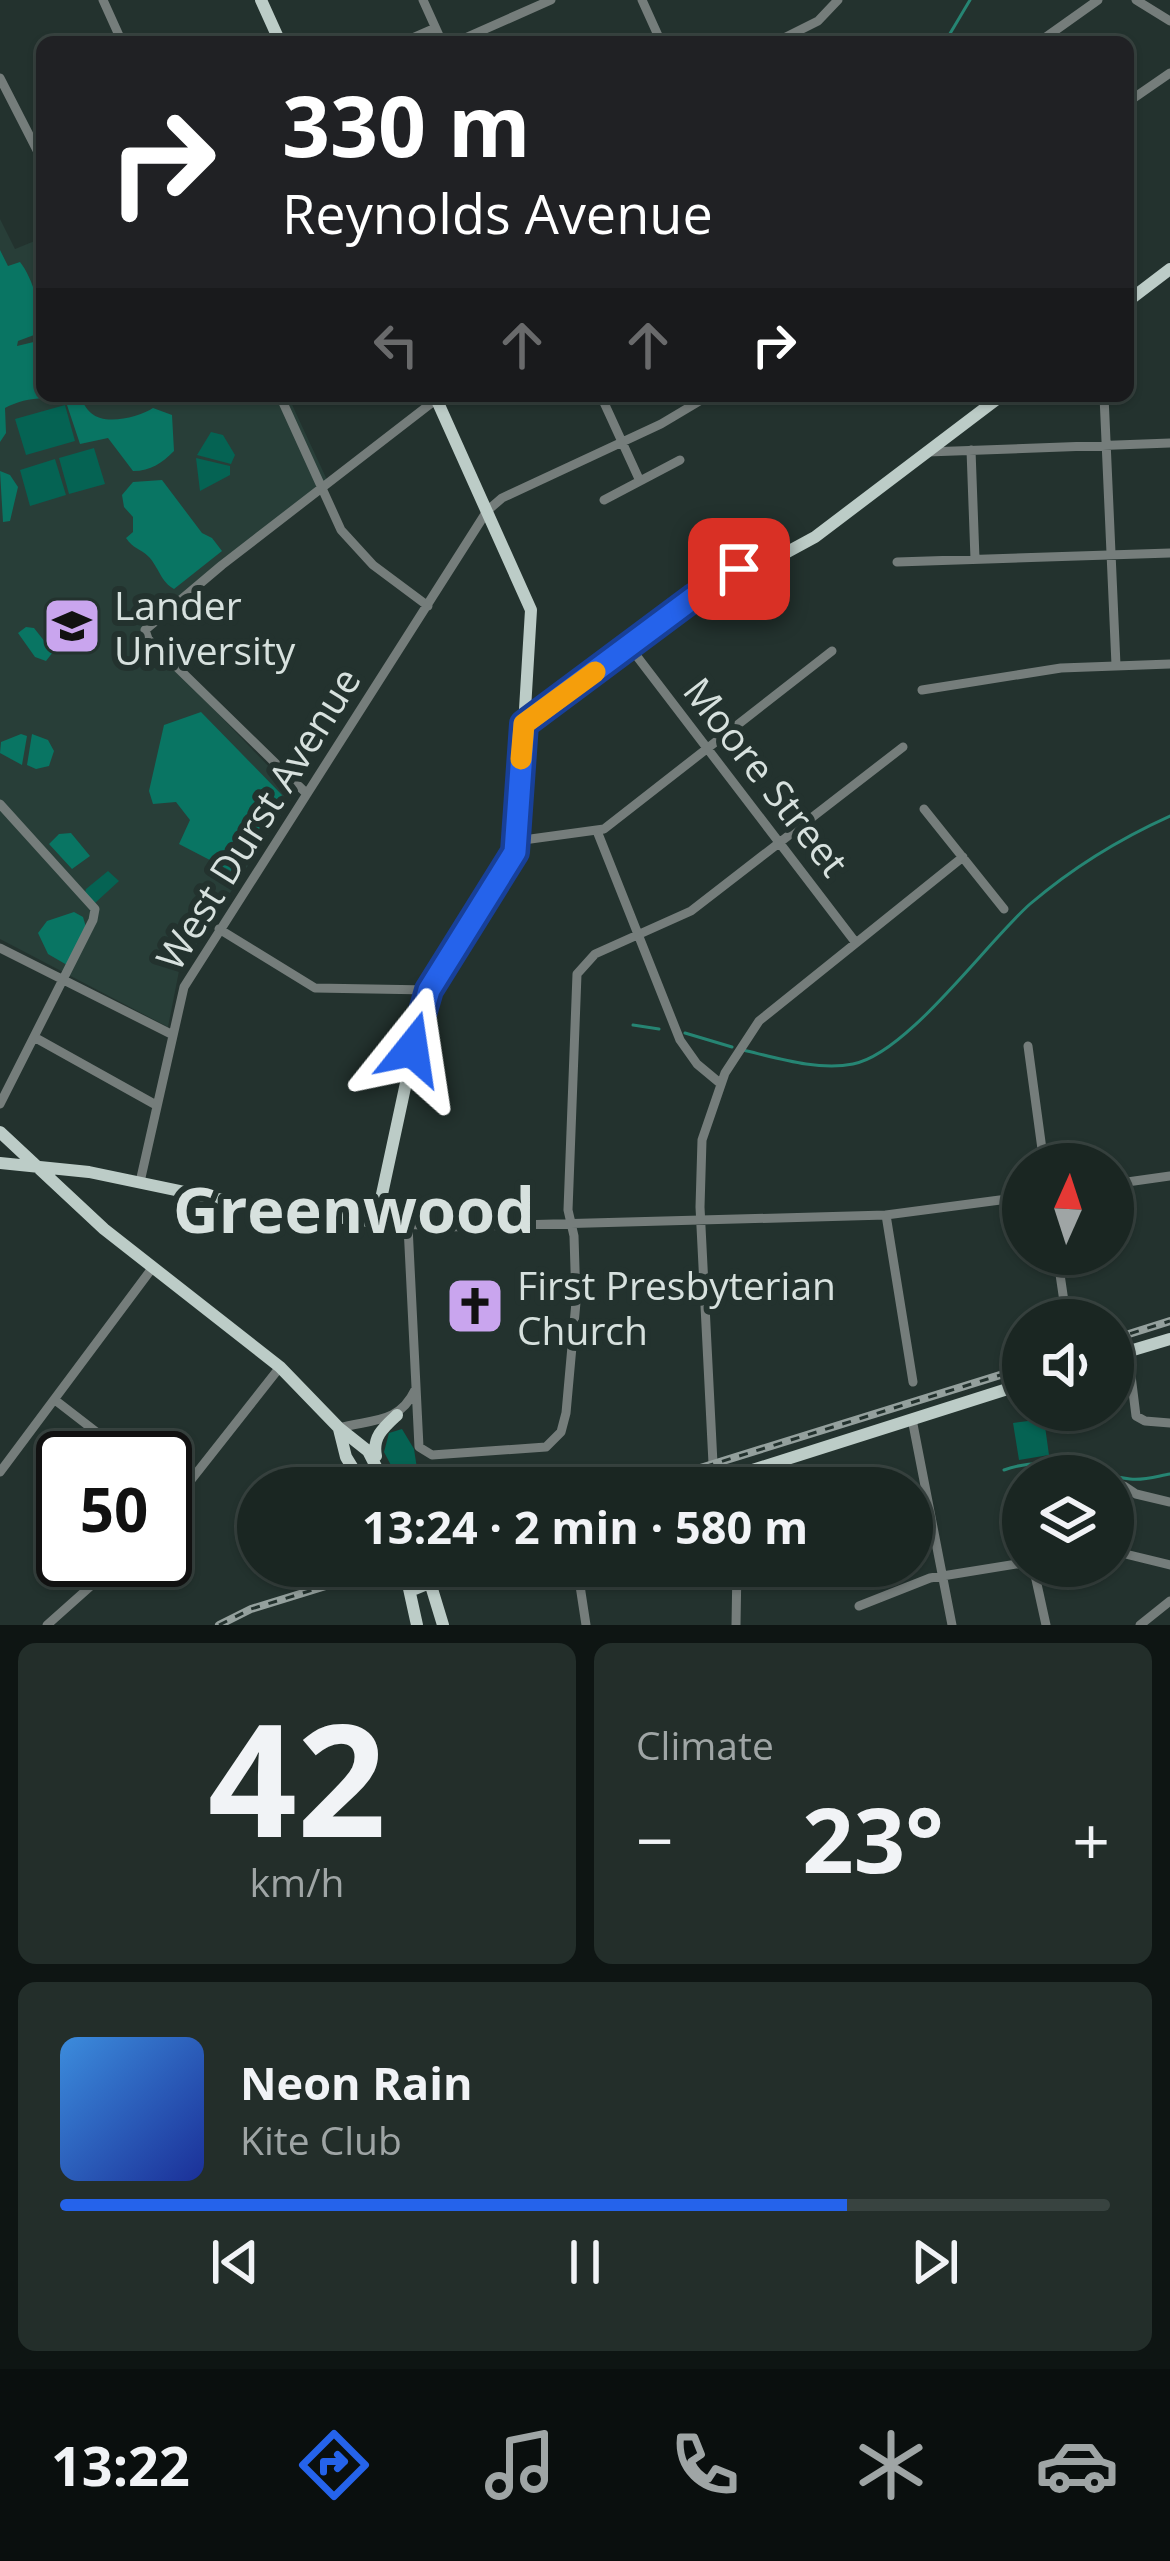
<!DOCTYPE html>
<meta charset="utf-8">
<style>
:root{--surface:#1a2622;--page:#232e2a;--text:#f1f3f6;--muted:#9fa5a5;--line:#384340;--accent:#2563eb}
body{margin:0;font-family:"Open Sans",sans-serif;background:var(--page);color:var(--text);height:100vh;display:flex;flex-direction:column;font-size:45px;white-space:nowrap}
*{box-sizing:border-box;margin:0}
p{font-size:39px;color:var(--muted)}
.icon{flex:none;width:66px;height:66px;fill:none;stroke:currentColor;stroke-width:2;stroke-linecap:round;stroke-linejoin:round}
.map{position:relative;height:1625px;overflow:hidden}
.panel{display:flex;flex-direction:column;gap:18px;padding:18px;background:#0e1513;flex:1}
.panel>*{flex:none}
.top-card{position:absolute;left:36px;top:36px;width:1098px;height:366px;border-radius:18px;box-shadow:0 3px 9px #0004,0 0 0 3px var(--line);background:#202124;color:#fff;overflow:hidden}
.needle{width:78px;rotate:3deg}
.controls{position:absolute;left:1002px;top:1143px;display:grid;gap:24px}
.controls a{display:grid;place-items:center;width:132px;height:132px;border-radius:50%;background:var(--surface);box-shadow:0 3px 9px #0004,0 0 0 3px var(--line);font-size:60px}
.speed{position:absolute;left:36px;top:1431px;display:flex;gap:24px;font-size:60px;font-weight:700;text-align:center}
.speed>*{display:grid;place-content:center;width:156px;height:156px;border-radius:50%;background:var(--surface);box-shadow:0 3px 9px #0004,0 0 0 3px var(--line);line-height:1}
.speed .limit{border:6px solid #111;border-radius:18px;background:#fff;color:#111}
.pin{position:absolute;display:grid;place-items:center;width:102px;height:102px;color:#fff;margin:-51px;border-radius:24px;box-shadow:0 6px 18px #0006}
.me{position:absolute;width:132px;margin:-66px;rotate:15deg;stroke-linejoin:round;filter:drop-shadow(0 0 9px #0008)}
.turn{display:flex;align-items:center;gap:42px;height:252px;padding:0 48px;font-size:54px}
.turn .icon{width:156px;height:156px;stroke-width:2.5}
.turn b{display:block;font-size:84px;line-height:102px}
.lanes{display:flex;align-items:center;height:114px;padding:0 48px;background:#0003;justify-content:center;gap:60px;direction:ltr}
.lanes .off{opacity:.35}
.big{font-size:90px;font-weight:700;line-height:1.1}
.panel .card{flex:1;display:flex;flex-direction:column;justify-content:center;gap:18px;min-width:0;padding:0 42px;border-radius:18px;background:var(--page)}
.panel .dial{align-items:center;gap:0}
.dial b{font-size:156px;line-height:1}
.song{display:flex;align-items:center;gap:36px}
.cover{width:144px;height:144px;border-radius:18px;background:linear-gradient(135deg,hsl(210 70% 55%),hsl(230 70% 35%))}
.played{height:12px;border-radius:6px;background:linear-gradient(90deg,var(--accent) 75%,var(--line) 75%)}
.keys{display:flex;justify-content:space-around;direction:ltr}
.heat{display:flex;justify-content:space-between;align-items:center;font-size:66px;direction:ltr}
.panel .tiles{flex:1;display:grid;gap:18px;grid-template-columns:1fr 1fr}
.card:last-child{grid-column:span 2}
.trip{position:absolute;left:237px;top:1467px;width:696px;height:120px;border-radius:60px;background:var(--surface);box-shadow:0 3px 9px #0004,0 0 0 3px var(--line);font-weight:700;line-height:120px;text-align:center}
.menu{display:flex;height:192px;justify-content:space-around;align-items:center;background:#0a0f0e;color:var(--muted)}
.menu .icon{width:84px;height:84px}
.menu .on{color:var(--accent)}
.menu b{font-size:54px;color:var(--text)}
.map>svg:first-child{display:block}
</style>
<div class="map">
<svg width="1170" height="1625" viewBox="0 0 1170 1625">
<rect width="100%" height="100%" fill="#23322e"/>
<path fill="#283e38" d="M0,219L15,249L42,238V396H288L328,482L142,629L145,637L295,794L179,971L168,1027L0,939Z"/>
<path fill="#056353" d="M65,405L75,441L26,455L15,419Z
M211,432L223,435L235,455L231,464L197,455Z
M94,448L105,484L69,494L59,458Z
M196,458L230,466V475L200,491Z
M55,459L66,495L30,506L20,470Z
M108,871L119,881L95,903L85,893L86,889Z
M1044,1419L1049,1455L1019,1460L1013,1423Z
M402,1429L414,1449L420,1488H403L384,1452L389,1433Z"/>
<path fill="#097563" d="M0,250L8,266L20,262C33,278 42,312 42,332L18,341L17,346L42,340V396H79C83,402 86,409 91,413C105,426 139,417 153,408L172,415L174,451C162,463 151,471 133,471L108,438L80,444L66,402C47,395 23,398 5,408L6,433L0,442Z
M0,471L10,475L18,487L10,521L3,522Z
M162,480L202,533L212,538L222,551L174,589C161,582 159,568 149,557C140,548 133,549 126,538L133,532V517L124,507L122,495L133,482Z
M26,627L34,628L53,652L46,661L35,657L18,633Z
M201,712L282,795L231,871L179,844L190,820L176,802L153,804L149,791L164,725Z
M21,734L27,736L22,765L0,753L1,742Z
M32,734L48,740L54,751L49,766L36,769L27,765Z
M71,833L90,856L72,869L49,844L59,834Z
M74,912L83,917L86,927L67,965L48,954L38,933L47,921Z"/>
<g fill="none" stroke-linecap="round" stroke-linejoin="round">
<path stroke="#268573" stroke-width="3" d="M945,42L970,0
M633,1025L659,1029
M685,1033L732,1047
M743,1050C777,1058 818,1071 853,1064C907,1054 986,943 1030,904C1072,868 1119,839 1170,816
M1004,1470C1051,1453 1085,1474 1130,1479C1143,1481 1158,1476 1170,1474"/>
<path stroke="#757d7b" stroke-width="9" d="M103,0L122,42
M423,0L442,42
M642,0L661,42
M1136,0L1170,21
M403,42L435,28
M456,42L551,0
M776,42L818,21L838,0
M1039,42L1098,0
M0,78L42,160
M1128,102L1170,73
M280,396L341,530L373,565L428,606
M601,396L639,479
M1104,396L1116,665
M971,450L975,559
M927,452L1170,443
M604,500L680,460
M897,562L1170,553
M629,646L856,943
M922,690L1061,668L1170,664
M306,793L148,639L145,630L222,565L438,398
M0,804L95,909L93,920L0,1104
M924,809L1004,909
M597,831L680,1040L697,1064L721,1084
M516,841L604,829L832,651
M219,929L315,988L429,990
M0,948L171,1034
M34,1037L156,1105
M1028,1046L1044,1164
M140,1182L184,987L487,511L502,498L661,424L708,396
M1113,1184L1170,1176
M886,1215L913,1382
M376,1222L448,1227L886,1215L1023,1197
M408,1226L419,1447L432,1455L546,1447L561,1432L566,1413L576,1302L574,1236L568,1210L577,974L595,954L691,911L903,747
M1057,1254L1066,1315
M1128,1351L1136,1416L1145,1421L1170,1423
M55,1400L130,1458
M912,1419L952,1625
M339,1428C372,1419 399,1424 415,1390
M0,1472L153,1267
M714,1483L700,1207L702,1140L725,1073L759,1021L963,857
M1124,1486L1136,1494L1170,1502
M165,1513L280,1367
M1113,1551L1170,1565
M577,1566L586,1625
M1033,1566L1046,1625
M859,1606L930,1578L1023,1563
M47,1625L120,1560
M736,1625L737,1566
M1140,1625L1170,1601"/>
<path stroke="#bcccc7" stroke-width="12" d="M261,0L280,42
M1128,301L1170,269
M524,724L730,573L780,556L815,537L1001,396
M0,1132L104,1229L280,1367L339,1428L368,1451L387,1488
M0,1163L89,1172L256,1207L376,1222L423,1004L509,867L515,852L518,825L531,610L435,396
M1113,1356L1170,1339
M339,1429L346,1457L365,1488
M376,1456C372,1437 384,1427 397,1415
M696,1488L1023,1384
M404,1566L417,1625
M425,1566L443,1625
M410,1591L471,1566"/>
<defs>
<path id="rail" d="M1113,1339L1170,1321
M636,1488L1023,1368
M219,1625L251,1609L381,1569"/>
</defs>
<use href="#rail" stroke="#94a09d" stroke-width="8"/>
<use href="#rail" stroke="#23322e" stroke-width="3" stroke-dasharray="9" stroke-linecap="butt"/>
</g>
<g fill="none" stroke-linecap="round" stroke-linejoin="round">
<defs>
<path id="route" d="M412,1049L429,990L515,852L524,724L693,598L739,569"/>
</defs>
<use href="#route" stroke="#184099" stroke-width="30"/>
<use href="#route" stroke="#2563eb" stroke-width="21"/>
<path stroke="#f59e0b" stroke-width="21" d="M521,759L524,724L595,672"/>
</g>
<defs>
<symbol id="university-square" viewBox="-11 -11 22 22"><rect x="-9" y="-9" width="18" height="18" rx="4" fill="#c9a5ee" stroke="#23322e"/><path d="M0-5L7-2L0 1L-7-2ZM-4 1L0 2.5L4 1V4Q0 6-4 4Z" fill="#111"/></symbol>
<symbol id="church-square" viewBox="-11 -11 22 22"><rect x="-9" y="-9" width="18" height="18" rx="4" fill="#c9a5ee" stroke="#23322e"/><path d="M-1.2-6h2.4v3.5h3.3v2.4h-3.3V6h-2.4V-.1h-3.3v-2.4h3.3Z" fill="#111"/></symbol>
</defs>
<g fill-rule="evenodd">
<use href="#university-square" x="39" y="593" width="66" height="66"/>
<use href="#church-square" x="442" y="1273" width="66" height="66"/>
</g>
<g text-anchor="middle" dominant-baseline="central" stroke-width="12" stroke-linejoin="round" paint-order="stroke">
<g font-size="39" fill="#d7e1de" stroke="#23322e" text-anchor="start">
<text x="114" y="604">Lander<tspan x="114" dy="45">University</tspan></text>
<text x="517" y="1284">First Presbyterian<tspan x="517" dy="45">Church</tspan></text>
</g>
<g font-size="39" fill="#d7e1de" stroke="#23322e">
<text transform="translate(767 776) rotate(52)">Moore Street</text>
<text transform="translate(257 818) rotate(-58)">West Durst Avenue</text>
</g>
<g font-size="63" font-weight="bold" fill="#d7e1de" stroke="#23322e">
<text x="354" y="1208">Greenwood</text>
</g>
</g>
</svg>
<div class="controls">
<a><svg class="needle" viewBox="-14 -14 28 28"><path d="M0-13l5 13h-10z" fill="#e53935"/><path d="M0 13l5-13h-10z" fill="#9fa5a5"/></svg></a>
<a><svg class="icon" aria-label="sound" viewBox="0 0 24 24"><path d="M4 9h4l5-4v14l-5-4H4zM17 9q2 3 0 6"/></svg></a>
<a><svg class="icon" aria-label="layers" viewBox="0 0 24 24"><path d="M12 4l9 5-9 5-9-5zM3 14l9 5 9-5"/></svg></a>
</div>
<div class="speed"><div class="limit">50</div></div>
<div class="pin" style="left:739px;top:569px;background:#d93025"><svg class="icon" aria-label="arrive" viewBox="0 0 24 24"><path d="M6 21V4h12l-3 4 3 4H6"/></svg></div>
<svg class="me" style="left:412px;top:1049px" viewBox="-20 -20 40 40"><path d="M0-17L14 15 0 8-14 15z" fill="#2563eb" stroke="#fff" stroke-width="4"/></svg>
<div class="trip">13:24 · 2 min · 580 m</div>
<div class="top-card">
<div class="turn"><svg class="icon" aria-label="right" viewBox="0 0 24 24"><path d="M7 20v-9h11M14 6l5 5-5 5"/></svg><div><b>330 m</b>Reynolds Avenue</div></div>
<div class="lanes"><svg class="icon off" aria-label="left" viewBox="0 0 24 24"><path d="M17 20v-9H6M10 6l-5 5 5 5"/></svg><svg class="icon off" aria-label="ahead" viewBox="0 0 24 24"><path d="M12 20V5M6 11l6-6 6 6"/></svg><svg class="icon off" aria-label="ahead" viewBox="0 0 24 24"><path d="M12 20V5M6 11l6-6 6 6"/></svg><svg class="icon" aria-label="right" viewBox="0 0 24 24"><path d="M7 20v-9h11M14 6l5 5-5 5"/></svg></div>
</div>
</div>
<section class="panel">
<div class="tiles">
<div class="card dial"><b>42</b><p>km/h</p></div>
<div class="card"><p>Climate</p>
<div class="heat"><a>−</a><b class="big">23°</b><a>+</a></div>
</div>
<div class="card">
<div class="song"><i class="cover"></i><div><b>Neon Rain</b><p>Kite Club</p></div></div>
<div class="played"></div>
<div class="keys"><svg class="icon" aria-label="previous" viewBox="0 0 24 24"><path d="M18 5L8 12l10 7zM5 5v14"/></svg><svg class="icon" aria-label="pause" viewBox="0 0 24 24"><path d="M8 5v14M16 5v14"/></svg><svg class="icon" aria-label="next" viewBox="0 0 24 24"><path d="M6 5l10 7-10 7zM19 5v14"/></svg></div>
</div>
</div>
</section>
<nav class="menu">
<b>13:22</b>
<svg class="icon on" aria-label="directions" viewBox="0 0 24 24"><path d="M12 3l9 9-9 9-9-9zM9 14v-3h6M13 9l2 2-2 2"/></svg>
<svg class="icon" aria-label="music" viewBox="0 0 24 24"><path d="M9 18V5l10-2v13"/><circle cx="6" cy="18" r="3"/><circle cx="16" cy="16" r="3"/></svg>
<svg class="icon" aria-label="phone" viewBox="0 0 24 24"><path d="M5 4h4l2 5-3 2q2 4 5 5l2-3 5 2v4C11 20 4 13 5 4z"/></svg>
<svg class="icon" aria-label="climate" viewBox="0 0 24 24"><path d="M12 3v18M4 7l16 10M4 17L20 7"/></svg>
<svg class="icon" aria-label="car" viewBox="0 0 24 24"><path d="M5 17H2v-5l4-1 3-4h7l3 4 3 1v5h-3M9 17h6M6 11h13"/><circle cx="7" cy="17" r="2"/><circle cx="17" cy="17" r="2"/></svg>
</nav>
